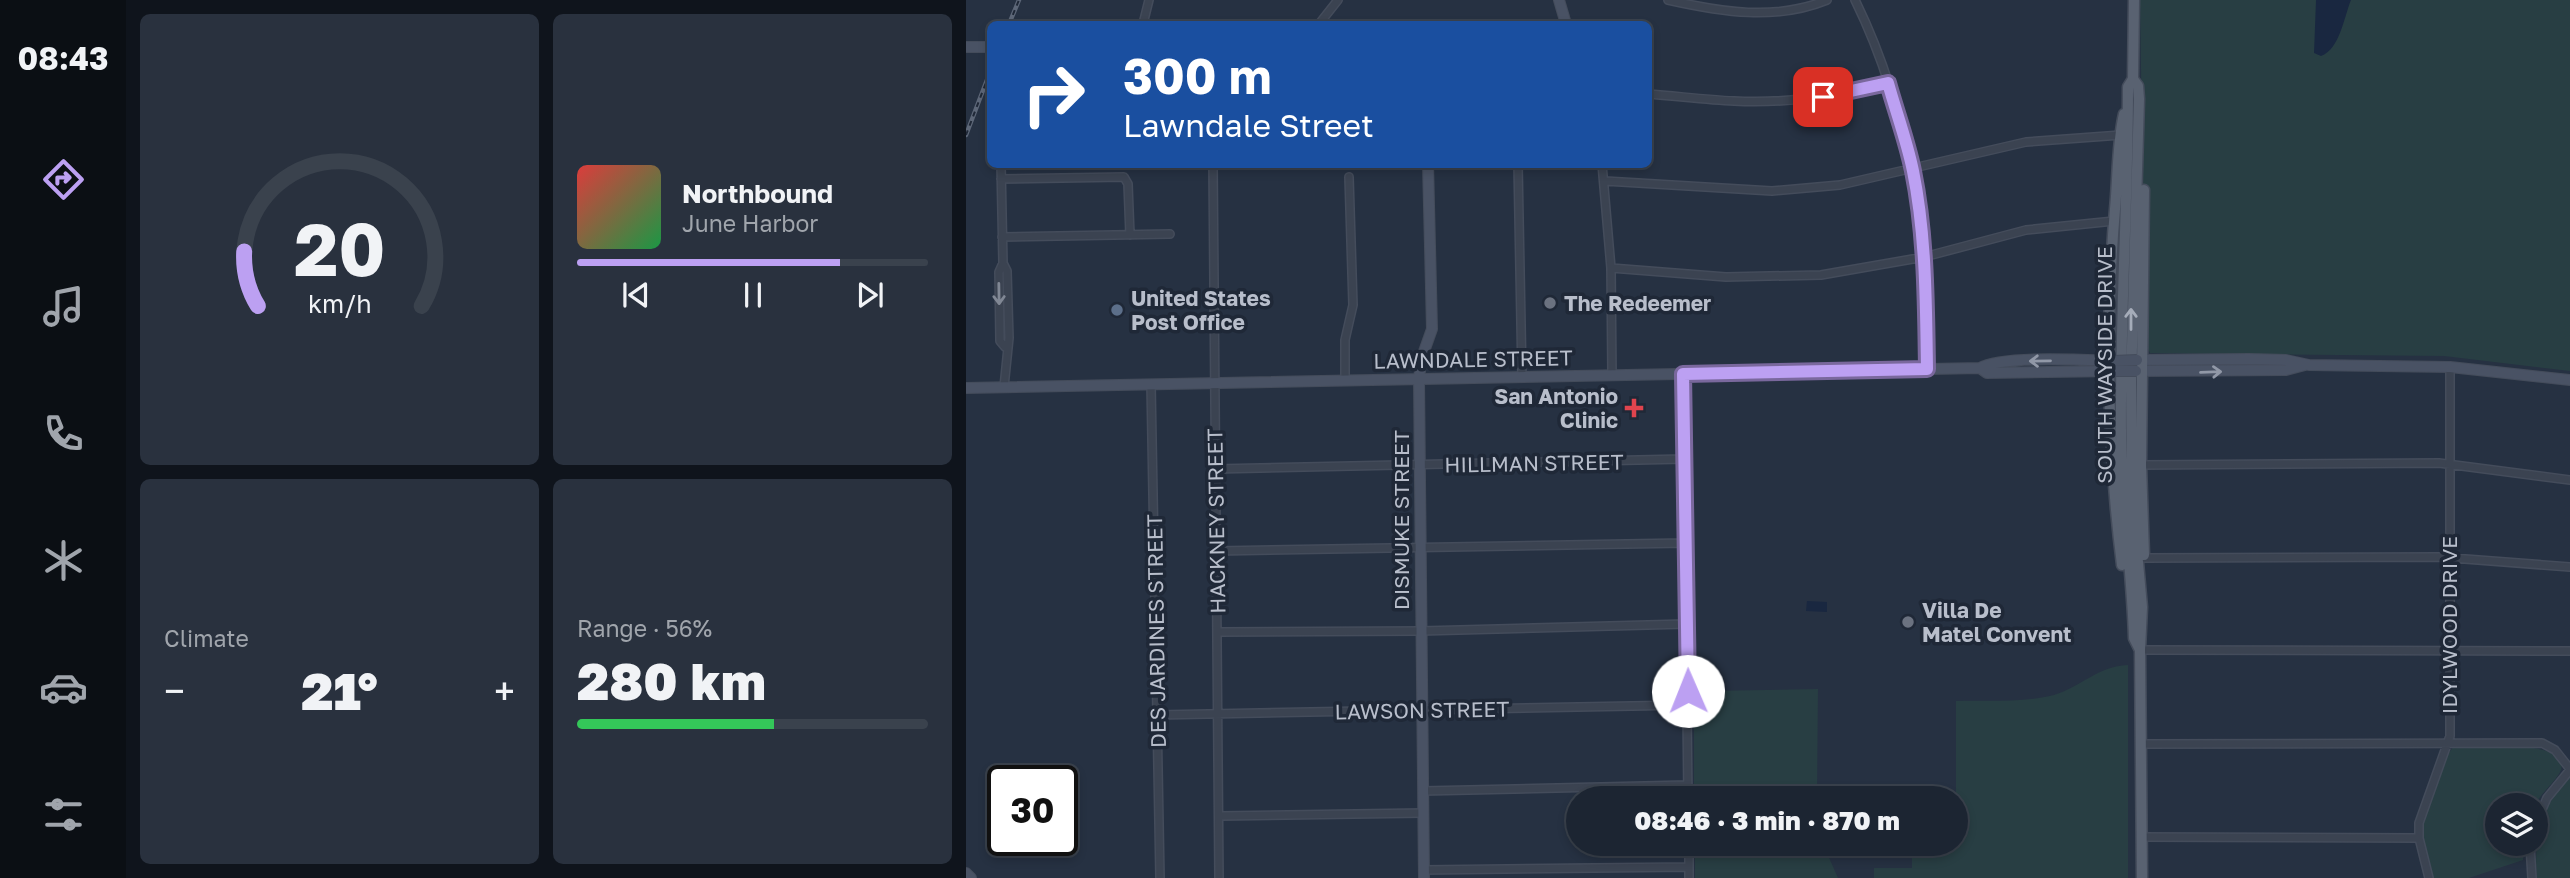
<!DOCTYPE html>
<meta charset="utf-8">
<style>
:root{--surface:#1c2532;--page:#29313e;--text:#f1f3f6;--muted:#a0a5ac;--line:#3a424d;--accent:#bca0f2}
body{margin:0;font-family:"Golos Text",sans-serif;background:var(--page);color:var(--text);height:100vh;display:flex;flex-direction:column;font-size:26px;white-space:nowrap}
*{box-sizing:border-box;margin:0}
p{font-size:23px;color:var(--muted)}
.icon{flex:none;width:38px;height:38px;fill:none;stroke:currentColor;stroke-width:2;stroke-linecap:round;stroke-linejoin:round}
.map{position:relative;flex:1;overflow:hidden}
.panel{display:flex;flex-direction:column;gap:14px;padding:14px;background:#0f141c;width:840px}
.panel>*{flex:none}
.banner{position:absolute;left:21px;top:21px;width:665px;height:147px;border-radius:10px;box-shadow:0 4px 10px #0003,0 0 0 2px var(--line);background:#1a4fa0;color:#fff;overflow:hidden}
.controls{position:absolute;left:1519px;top:793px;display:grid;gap:14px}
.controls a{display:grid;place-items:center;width:63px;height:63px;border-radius:50%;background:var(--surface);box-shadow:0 4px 10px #0003,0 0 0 2px var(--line);font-size:35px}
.speed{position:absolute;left:21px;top:765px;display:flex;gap:14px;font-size:35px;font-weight:700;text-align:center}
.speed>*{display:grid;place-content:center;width:91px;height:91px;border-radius:50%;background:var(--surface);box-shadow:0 4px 10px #0003,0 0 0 2px var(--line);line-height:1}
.speed .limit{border:4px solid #111;border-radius:10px;background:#fff;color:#111}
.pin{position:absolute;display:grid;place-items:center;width:60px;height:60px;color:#fff;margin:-30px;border-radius:14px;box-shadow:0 4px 10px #0006}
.me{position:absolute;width:77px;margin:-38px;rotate:359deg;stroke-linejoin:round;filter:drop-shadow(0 0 5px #0008)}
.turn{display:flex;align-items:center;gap:24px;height:147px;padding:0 21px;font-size:32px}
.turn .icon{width:91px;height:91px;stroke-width:2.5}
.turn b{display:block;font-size:49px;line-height:60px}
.big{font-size:52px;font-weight:800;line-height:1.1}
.panel .tile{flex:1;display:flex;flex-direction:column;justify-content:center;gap:10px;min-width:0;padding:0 24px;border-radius:10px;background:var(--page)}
.panel .dial{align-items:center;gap:0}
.dial svg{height:182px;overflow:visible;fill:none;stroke:var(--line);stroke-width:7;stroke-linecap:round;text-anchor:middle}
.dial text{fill:var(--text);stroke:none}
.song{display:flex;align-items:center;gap:21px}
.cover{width:84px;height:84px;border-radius:10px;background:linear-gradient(135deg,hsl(0 70% 55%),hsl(140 70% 35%))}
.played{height:7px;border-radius:4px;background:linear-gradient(90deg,var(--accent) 75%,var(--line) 75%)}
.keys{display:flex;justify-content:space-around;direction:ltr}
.heat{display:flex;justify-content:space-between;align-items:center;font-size:38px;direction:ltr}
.charge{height:10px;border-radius:5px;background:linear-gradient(90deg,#34c759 56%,var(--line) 0)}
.panel .tiles{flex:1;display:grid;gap:14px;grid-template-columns:repeat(2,1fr)}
.trip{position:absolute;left:600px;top:786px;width:402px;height:70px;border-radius:35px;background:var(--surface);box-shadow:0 4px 10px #0003,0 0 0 2px var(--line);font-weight:800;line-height:70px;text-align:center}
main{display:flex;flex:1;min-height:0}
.dock{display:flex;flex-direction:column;width:126px;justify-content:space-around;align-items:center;background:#0b0f14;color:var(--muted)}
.dock .icon{width:49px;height:49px}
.dock .active{color:var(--accent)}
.dock b{font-size:32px;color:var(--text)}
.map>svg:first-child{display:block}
</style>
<main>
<nav class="dock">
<b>08:43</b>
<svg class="icon active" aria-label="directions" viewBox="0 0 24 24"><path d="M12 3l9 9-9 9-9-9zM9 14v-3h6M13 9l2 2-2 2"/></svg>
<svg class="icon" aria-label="music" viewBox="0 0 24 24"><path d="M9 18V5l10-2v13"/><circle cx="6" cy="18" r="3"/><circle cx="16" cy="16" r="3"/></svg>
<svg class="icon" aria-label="phone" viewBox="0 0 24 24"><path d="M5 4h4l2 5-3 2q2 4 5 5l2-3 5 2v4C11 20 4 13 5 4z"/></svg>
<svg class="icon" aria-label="climate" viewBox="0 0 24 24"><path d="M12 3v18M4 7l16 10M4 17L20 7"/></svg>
<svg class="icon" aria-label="car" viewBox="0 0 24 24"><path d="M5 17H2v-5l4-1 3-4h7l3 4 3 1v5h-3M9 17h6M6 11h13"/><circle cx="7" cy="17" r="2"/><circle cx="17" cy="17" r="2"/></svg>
<svg class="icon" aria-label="filters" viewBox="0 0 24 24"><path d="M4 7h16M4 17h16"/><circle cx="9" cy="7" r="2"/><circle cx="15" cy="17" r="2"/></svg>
</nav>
<section class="panel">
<div class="tiles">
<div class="tile dial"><svg viewBox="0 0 100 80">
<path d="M14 69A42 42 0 1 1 86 69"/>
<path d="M14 69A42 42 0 0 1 8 45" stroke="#bca0f2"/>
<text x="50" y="56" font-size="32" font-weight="700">20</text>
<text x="50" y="72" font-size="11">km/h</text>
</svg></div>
<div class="tile">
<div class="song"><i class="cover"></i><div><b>Northbound</b><p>June Harbor</p></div></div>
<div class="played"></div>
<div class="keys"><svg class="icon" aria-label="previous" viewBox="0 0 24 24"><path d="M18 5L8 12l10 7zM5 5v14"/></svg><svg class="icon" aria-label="pause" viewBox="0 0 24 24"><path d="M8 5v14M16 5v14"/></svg><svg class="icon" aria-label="next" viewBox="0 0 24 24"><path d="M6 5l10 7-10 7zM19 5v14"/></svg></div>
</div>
<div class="tile"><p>Climate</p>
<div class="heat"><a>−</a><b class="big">21°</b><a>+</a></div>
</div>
<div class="tile"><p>Range · 56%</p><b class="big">280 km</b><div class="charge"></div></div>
</div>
</section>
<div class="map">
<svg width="1604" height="878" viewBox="0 0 1604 878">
<rect width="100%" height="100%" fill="#263142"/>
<path fill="#283e43" d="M1174,0H1604V371L1478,356L1184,353L1179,343Z
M1162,665V878H908V868H946V844H990V701C1022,700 1057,703 1088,695C1115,687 1132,666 1162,665Z
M852,689L851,798H728V696L742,691Z
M1487,747C1502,747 1604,737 1595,770C1591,780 1575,793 1569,805H1531V844H1558L1557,860L1503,878H1467L1455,829L1478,760Z
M1604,778V878H1571C1567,840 1575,805 1604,778Z
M729,844H857L872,878H729Z"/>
<path fill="#192740" d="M1350,0H1385C1378,17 1374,49 1355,56L1348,53Z
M841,601L861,602V612L840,611Z"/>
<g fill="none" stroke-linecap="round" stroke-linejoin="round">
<defs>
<path id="street" d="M702,0C756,12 809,21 861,0
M889,0C948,120 958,238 961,369
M177,24L183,0
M353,24L372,0
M682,94C711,96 740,100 768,101C821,104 871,96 922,83
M35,164L37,263
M247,164L253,878
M552,164L556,377
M636,164L645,268L646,375
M35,179L158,177L162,184L164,235
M639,181L806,191L874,185L1060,142L1155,135
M36,237L204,234
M645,268L760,277L855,275L958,257L1060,230L1148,221
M717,374L722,798
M379,381V340L387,305L383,177
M185,384L194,878
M38,387L43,338L41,271L37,263L33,272L34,341L39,347
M1175,465L1473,463L1604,480
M249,469L718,459
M251,551L719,543
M1178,558L1473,557L1604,567
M252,632L455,631L720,624
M1174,650L1604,651
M191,715L720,705
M1175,744L1576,743L1589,750L1604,769
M457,791L722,785
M254,816L457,813
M1570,823L1581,798L1604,770
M1175,837L1453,838
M723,844V878
M1564,844L1566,878
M458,870L723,867
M1463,878L1453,838V823L1484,736V367"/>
<path id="secondary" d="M593,0L600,24
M0,47H24
M1171,360L1283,359L1320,360L1343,365L1484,367L1604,380
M1014,368L1021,373L1148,371
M1170,371L1320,370L1339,365
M0,388L1014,368C1036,355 1119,360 1148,361
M0,873L5,878
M458,878L453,380L455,360L466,329L462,164"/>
<path id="primary" d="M1168,0L1167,79L1172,86L1173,99L1165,382L1166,495L1176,607L1174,650L1176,878
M1167,79L1162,87C1162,202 1154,316 1155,431C1155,501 1166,569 1168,638L1174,650
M1178,555L1175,465L1178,190
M1156,565C1141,446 1139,328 1149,209C1152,178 1151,144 1158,114"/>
</defs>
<use href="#street" stroke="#444c5b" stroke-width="10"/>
<use href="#secondary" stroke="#444c5b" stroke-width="12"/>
<use href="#primary" stroke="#444c5b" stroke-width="13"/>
<use href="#street" stroke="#3b4351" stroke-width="7"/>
<use href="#secondary" stroke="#495264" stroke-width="10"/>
<use href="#primary" stroke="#596271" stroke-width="10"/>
<defs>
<path id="rail" d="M43,24L53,0
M0,135L24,72"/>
</defs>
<use href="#rail" stroke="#5d6778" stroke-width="4.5"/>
<use href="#rail" stroke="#1f2837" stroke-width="2" stroke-dasharray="5" stroke-linecap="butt"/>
<defs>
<path id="secondary-bridge" d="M1148,361L1171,360
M1148,371H1170"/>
</defs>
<use href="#secondary-bridge" stroke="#444c5b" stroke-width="12" stroke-linecap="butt"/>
<use href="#secondary-bridge" stroke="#495264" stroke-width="10"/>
</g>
<defs><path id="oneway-shaft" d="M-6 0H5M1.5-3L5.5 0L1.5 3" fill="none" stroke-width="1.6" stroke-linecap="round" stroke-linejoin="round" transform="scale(1.75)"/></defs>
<use stroke="#808794" href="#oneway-shaft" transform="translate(33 294) rotate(89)"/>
<use stroke="#a5acb9" href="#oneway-shaft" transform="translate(1165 319) rotate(-90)"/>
<g stroke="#9198a7">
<use href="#oneway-shaft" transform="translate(1074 361) rotate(179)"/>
<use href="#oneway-shaft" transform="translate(1245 372) rotate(-2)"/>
</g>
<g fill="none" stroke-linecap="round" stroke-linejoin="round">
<defs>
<path id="route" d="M722,691L717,374L961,369C960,303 960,235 947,171C941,141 930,112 922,83L857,97"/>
</defs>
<use href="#route" stroke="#7a689d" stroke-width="18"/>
<use href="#route" stroke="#bca0f2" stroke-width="12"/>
</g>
<g fill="#6b7280" stroke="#1f2837" stroke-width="2.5">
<circle cx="584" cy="303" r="7"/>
<circle cx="942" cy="622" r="7"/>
</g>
<circle fill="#5c6f8a" stroke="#1f2837" stroke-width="2.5" cx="151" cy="310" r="7"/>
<path fill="#e0444e" stroke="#1f2837" stroke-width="2.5" d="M664.5 397.5h7v7h7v7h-7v7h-7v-7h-7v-7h7z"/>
<g text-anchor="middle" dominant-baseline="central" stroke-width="7" stroke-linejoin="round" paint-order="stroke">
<g font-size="21" font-weight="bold" fill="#b8becb" stroke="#1f2837" text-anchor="start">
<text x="165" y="298">United States<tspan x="165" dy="24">Post Office</tspan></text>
<text x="598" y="303">The Redeemer</text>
<text x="652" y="396" text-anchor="end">San Antonio<tspan x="652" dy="24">Clinic</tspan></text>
<text x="956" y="610">Villa De<tspan x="956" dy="24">Matel Convent</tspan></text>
</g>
<g font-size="21" fill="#b8becb" stroke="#1f2837">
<text transform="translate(507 359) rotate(-1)">LAWNDALE STREET</text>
<text transform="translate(1138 365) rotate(-90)">SOUTH WAYSIDE DRIVE</text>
<text transform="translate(568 463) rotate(-1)">HILLMAN STREET</text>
<text transform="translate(435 520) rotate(-90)">DISMUKE STREET</text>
<text transform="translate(250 521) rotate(-91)">HACKNEY STREET</text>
<text transform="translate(1483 625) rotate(-90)">IDYLWOOD DRIVE</text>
<text transform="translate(190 631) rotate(-91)">DES JARDINES STREET</text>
<text transform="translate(456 710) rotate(-1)">LAWSON STREET</text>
</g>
</g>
</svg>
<div class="controls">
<a><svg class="icon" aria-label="layers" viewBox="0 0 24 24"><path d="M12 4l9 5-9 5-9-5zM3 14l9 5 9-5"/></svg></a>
</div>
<div class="speed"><div class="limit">30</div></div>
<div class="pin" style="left:857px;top:97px;background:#d93025"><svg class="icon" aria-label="arrive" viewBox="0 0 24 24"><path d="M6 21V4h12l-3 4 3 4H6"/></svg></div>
<svg class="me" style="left:722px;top:691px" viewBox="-20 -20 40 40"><circle r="19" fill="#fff"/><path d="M0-13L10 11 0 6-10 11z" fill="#bca0f2"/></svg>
<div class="trip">08:46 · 3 min · 870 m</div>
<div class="banner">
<div class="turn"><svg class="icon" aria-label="right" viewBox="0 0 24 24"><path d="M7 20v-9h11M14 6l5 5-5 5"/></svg><div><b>300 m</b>Lawndale Street</div></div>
</div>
</div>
</main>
